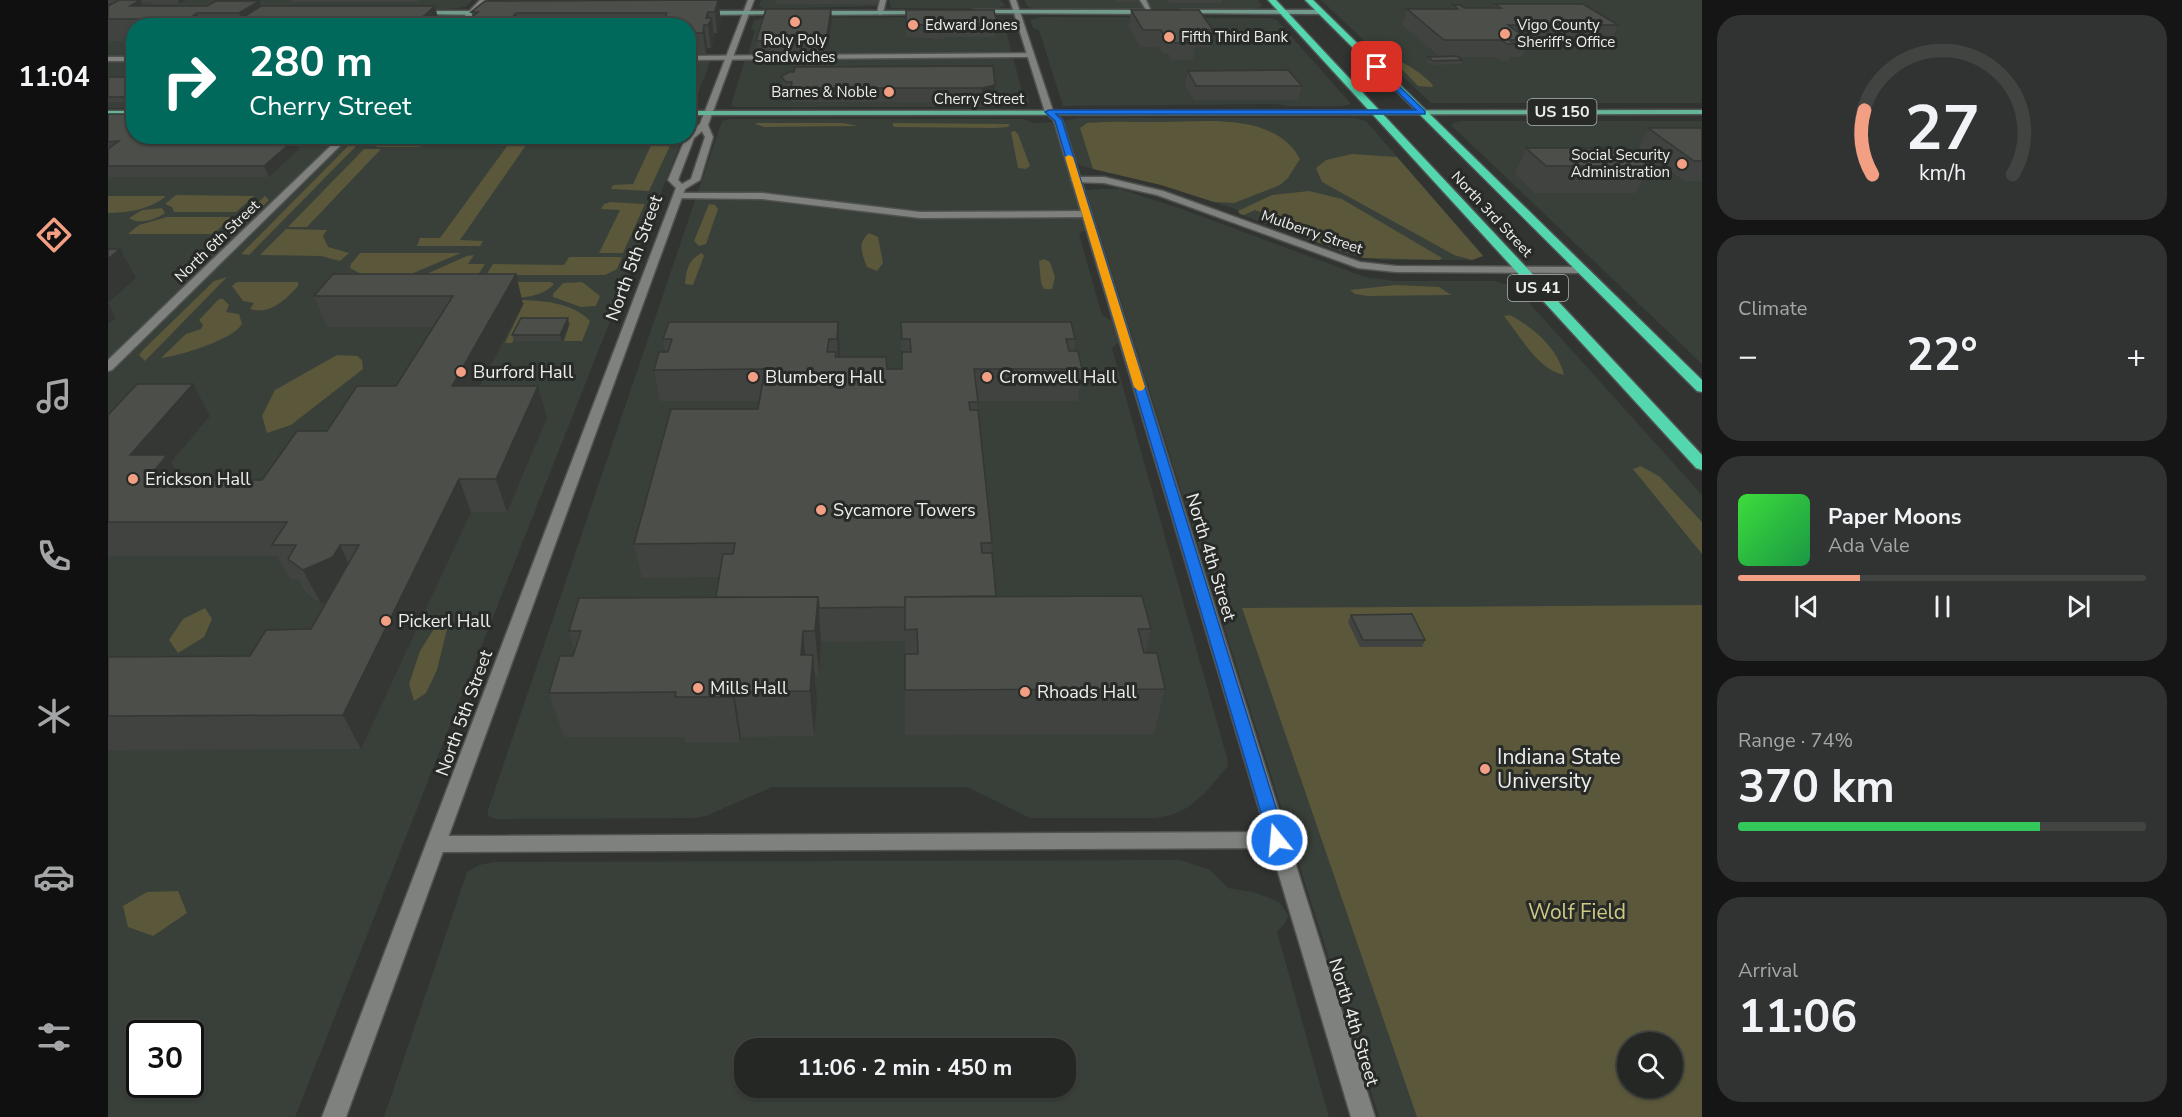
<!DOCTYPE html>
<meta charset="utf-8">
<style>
:root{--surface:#252725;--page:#313332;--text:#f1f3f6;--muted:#a3a5a7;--line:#424442;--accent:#f39f83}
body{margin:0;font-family:"Nunito Sans",sans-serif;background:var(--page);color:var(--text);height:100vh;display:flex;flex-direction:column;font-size:22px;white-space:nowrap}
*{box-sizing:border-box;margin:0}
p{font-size:20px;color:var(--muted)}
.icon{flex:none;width:33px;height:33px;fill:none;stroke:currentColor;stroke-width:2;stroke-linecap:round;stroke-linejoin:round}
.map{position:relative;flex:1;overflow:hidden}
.drawer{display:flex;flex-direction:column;gap:15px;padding:15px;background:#141514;width:480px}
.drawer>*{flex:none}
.hud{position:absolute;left:18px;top:18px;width:570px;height:126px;border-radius:24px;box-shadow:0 2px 4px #0004,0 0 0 2px var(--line);background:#00695c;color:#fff;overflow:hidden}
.controls{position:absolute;left:1509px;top:1032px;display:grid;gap:12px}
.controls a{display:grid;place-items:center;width:66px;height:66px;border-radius:50%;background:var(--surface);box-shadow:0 2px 4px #0004,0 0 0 2px var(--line);font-size:30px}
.speed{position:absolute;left:18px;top:1020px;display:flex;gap:12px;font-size:30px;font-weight:700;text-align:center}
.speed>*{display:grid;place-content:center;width:78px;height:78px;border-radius:50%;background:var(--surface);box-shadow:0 2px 4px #0004,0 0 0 2px var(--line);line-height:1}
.speed .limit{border:3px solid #111;border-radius:9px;background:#fff;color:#111}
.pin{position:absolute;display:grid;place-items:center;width:51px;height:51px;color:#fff;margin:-26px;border-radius:12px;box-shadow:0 3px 9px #0006}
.me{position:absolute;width:66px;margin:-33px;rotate:343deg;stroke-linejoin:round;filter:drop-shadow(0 0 4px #0008)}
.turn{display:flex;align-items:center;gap:21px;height:126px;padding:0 24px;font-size:27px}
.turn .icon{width:78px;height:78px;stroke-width:2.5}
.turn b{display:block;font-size:42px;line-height:51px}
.big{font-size:45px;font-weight:700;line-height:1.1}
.drawer .widget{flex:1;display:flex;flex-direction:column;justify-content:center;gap:9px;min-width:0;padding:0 21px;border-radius:24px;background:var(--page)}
.drawer .dial{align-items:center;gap:0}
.dial svg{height:156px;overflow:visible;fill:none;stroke:var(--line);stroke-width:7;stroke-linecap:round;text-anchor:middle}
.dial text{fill:var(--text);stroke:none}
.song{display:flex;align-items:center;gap:18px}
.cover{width:72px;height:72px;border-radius:9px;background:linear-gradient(135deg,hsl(120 70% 55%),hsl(140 70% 35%))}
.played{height:6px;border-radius:3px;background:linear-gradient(90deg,var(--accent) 30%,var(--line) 30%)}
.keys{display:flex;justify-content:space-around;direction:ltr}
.heat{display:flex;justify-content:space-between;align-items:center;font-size:33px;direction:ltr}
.charge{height:9px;border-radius:4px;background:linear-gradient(90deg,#34c759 74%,var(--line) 0)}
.trip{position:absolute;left:626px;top:1038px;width:342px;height:60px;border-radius:24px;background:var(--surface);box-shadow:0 2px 4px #0004,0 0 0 2px var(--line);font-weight:700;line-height:60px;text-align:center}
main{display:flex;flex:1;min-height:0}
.tabs{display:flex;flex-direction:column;width:108px;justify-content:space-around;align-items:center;background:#0f100f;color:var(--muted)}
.tabs .icon{width:42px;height:42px}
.tabs .current{color:var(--accent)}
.tabs b{font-size:27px;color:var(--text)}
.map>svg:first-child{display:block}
</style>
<main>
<nav class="tabs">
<b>11:04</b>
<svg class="icon current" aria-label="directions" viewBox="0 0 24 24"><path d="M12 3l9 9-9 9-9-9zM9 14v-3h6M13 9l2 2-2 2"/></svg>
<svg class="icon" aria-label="music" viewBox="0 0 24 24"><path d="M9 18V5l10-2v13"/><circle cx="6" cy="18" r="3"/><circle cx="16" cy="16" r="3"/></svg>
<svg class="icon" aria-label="phone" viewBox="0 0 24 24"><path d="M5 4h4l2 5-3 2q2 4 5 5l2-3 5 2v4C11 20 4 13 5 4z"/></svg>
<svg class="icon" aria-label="climate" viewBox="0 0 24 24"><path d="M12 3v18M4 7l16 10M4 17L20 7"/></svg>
<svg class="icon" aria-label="car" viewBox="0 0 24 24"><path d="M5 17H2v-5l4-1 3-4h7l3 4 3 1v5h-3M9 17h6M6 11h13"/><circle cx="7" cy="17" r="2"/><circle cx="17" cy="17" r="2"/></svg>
<svg class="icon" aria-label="filters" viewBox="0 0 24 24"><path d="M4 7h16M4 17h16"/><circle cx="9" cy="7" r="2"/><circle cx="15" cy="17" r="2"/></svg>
</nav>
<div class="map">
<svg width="1594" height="1117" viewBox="0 0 1594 1117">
<rect width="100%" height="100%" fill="#313431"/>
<path fill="#384039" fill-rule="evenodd" d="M0,0H364L357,7L342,9L0,8Z
M653,0H771V6L657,9L651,6Z
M781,0H892L897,6L885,9L783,8Z
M916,0H1150L1154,6L1146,9H933L920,7Z
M1213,0H1594V103H1323Z
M335,17L343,19L336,26H26L25,57H0V19Z
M886,17L900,20L904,27L898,30L904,54L640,55L647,31L643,29L646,21L655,18Z
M933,17L1161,18L1169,20L1243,104L1234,106H1179L1169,104L955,106L931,30L925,28L922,20Z
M900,58L906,60L914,92L920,94L921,103L902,107H625L623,105L637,60L643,59Z
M581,60H596L602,62L586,104L581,106Z
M0,61H25V108H0Z
M969,118H1247L1258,121L1376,256L1365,260H1273L1241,255L1131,214L1130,210L1053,185L973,166L968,161L955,121Z
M621,119H916L925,123L945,122L978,230L971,234L994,315L1004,321L1010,343L1004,348L1119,758L1120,766L1097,793L1079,808L1063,815L1048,818H922L859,787H664L598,816L586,818L389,819L380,816V810L614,121Z
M0,120L26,136L575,137L187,1117H0ZM32,1034H82V1084H32Z
M1352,121H1594V364L1345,127L1343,124Z
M992,189H1012L1071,208L1257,277L1287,281H1386L1407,287L1594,495V1117H1271L978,190ZM1520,1042H1564V1088H1520Z
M1072,860L1102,870L1120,888L1149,893L1171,902L1180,915L1177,923L1169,932L1221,1117H276L359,872L371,865L387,862ZM636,1048H957V1088H636Z"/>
<path fill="#5a573b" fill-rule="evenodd" d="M1284,59C1295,60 1317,76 1325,85L1324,87L1310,86Z
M649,123H735L750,126L656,127L647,124Z
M786,123L902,124L900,127L887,128L786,127L784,124Z
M979,123C1003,121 1028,122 1053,122C1096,122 1167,112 1192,159L1180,178L1172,185L1126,203L1106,202L1053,185L985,169L972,128Z
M907,131L910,134L922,166L918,169L910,168L903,132Z
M249,137H257L141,255L133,254Z
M277,137V136L351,137L310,147H268Z
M536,137H566L541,191L503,189L505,185L525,184L547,137Z
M405,138H423L352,240L375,241L372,246H309L312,238H332Z
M256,149H273L199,227H180Z
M1244,154L1289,157L1375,256L1364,260L1346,255L1214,182L1208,168L1218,160Z
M1201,191L1234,199L1334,258L1332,260L1256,258L1197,238L1207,233L1147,210L1136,215L1132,214L1130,211L1164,195Z
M68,195L146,196L128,212H66L64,207L57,204Z
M0,196H58C43,209 20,213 0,213Z
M157,196L161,200L135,227L117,233Z
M503,202L537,204L515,253H491L512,210L493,209L496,204Z
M601,204L607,205L610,209L598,244L591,246L586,241Z
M54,208L57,213C47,220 31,225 21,218L34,210Z
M59,217H123L106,234H20L31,225Z
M178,229L219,230L215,236L220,247L241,253L232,261L213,256L152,255Z
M761,233L770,237L775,263L769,271L759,267C754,254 749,243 761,233Z
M252,253H353L303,274L255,275L242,268L243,264Z
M594,253L596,256L585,285L577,284C578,269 581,259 594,253Z
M366,255L360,264H377L370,275H316L359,256Z
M461,257H514L509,269L497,275H378L385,264L456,265Z
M936,259L942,262L947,277L944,289H936L933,283L931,261Z
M119,277L37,361L31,355L35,350L106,281Z
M129,282H190V286C177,300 163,315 142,309L146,303L135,301L124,286Z
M375,282H443L446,284C430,302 399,297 377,298Z
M474,282L492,296L488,306L473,307L445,297V294L455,283Z
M1288,285L1331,287L1343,295L1260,296L1247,294L1242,290Z
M111,299H115L121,305L118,312L131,314L134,324C125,340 71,356 53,358L78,334L93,329L95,325L91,320Z
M415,300C438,301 465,303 482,321L474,341H456L462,323H414L404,343H397L416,303H372V302Z
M1402,315C1426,328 1450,348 1456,375C1430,370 1412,336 1396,316Z
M229,355L249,356L254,360L255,369L183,425L159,433L154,416L167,390Z
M1533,466L1552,477L1594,522V554L1525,469Z
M1594,605V1117H1309L1134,608ZM1520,1042H1564V1088H1520Z
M97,608L104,619L96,637L70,653L61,640L75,619Z
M329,624L339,629L329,670L318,693L306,701L301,684L312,651Z
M70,891L79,913L45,936L20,927L15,906L39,892Z"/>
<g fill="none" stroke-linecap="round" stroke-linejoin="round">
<defs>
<path id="lane" d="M772,0H778L775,13L772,15L769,13Z
M1032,0H1038L1044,13H1040Z
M925,53L922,57L580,60V56Z
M0,57H26V61H0Z
M233,136H242L4,370L0,371V360Z
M968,177H996L1055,191L1252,262L1288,266L1474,267L1479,270L1474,273L1288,272L1250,268L1049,195L996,183L965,182L963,180Z
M570,193H654L812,212L979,211L984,214L979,217L812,218L654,199L567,198V194Z
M1169,832L1176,834L1179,840L1176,846L1169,848L328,852L321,850L318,844L321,838L328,836Z"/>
<path id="street" d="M372,0H379L354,26H347Z
M640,0H646L600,125L605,137L592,180L577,189L238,1117H214L568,188L560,180L578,137L592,124ZM594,131L597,137L583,179L574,184L570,180L586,138Z
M902,0H908L945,111L954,120L1267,1117H1243L946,121L937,112Z"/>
<path id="secondary" d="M865,10H1042L1045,12L1042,14L863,13Z
M1072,10H1213L1216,12L1213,14L1070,13Z
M310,11H382L385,13L382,15L308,14Z
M676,11L678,14L592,15L589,13L592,11Z
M817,11L819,14L703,15L700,13L703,11Z"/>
<path id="primary" d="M1594,110V114L580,115V111Z
M0,111H26V115H0Z"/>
<path id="highway" d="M1160,0H1168L1594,455V470L1588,468Z
M1197,0H1205L1594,380V392L1589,391Z"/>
</defs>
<use href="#lane" stroke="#505250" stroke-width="3"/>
<use href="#street" stroke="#505250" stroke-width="3"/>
<use href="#secondary" stroke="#505250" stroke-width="3"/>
<use href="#primary" stroke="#505250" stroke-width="3"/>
<use href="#highway" stroke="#505250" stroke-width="3"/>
<use href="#lane" fill="#7e817e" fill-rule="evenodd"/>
<use href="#street" fill="#7e817e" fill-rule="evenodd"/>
<use href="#secondary" fill="#719b8d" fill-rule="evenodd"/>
<use href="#primary" fill="#65b59b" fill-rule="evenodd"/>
<use href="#highway" fill="#54d7af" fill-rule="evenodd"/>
</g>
<path fill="#414340" d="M0,0H79L71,4H44L42,2H33L34,6H99L151,1L153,6L331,22L327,26H26V41H0V6L6,3H0Z
M183,0H311L309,2H184Z
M398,0H610L613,22L609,33H606V40L603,48H599L598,55H580V26H349L364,17H365L363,12Z
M667,0H770V4H668Z
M1007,0H1028V2H1008Z
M1059,0H1114V3H1061Z
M1387,4L1510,25L1503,42H1420L1414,57H1402L1401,61H1393L1387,57H1350L1354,60L1353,64L1324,65L1319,62L1320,57L1331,56L1294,25L1299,9H1344L1345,5L1356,8H1386Z
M723,9L724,21L719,54H649L648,41Z
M798,10L889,24L888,37H836V39L798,37Z
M1023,10L1105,30L1102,47H1087L1085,60H1064L1060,53H1054L1050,47H1032L1021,27Z
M885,66L886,100L873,102H684L683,97H679L675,91L673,77Z
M1080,71L1194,86L1190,100H1086L1077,85Z
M0,77H26V102H0Z
M0,114L26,136H172L169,139L191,149L161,177H0Z
M1540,128H1594V181H1576L1531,148Z
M1418,148L1541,166L1528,193H1427L1407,174Z
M225,274L415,304L372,386H430L439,418L399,512H363L253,749L0,750V657L142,656L203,629L219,601L213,604L198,593L190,579H182L169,556H0V415L102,416L63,462L74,480H154L219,431L288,386L325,327H219L206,296Z
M730,322L732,357L779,369H794L793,322L967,339L966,351L974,369L970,401H870L869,410L884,543L883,553L888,596L1043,629L1037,653L1057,689L1046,734L797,735V641L713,642L711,675H707L709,700L706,736L633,737L632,742H577L576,737H456L441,693L465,656L467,651L461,631L608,597L611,577L534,578L526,544L650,409L651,401H552L546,370L557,352L555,339Z
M461,324L454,341H406L404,335Z
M1243,615L1317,640L1314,647H1252L1240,622Z"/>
<path fill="#353734" d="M32,0L40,19L22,6Z
M70,0H79L71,4Z
M610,0L613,22L609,33L607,12Z
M151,1L159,22L136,26L131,13Z
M327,6L331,22L327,26H304Z
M723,9L724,21L719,54L718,41Z
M600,12L602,23L604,18L606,40L603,48L600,25L598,18Z
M89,13L94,26H82L80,19Z
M408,13L411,26H397Z
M596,25L599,48L598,55L595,33Z
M887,85L886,100L873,102L874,88Z
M155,136H172L157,149L153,139Z
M187,139L191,149L161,177L156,166Z
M12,249L28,278L0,303V259Z
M408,274L415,304L355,418L344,386Z
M0,303L7,316V319L0,324Z
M460,318L461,324L454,341L452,335Z
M730,322L732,353L730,370L729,339Z
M85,384L102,416L63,462L78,488L58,514L22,455Z
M430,386L439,418L399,512L388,479Z
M351,479L363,512L253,749L235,715Z
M232,545L248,579L241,591L213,604L195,570Z
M710,597L713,642L711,675L707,631Z
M695,631L699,675L693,655Z
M705,655L709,700L706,736L702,691Z
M626,692L633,737L632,742L625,697Z"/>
<path fill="#4c4e4a" stroke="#353734" stroke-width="1.5" d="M11,0H32L22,6H99L108,1H151L131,13H89L80,19H0V6Z
M610,0L607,12H600L598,18H604L600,25H596L595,33H580V26H553L559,13H408L397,26H349L357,17H364L370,12H363L377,1Z
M1387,4H1475L1510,25H1400L1421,40H1401L1407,44H1399L1393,40H1336L1299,9H1350L1345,5H1352L1356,8H1393Z
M153,6H327L304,26H122Z
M658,9H723L718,41H648Z
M798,10H886L889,24H836V26L798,24Z
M1023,10H1091L1105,30H1085L1089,36H1083L1088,43H1067L1062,36H1056L1053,30H1035Z
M1349,56L1354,60L1325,61L1320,57Z
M885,66L887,85L874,88H683L684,82H678L673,77L681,72H686L687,67Z
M1180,70L1194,86H1088L1080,71Z
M0,77H26V97H0Z
M0,114H26V136H155L153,139H187L156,166H0V149L11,141L0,142Z
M1540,128H1594V161H1586Z
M1418,148H1518L1541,166H1438Z
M0,249H12L0,259Z
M225,274H408L344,386H430L388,479H351L235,715L0,716V657L142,656L158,630L203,629L251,545H232L225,557L195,570L180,559L188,545H164L179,522H0V415L29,384H85L22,455H59L38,481L154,480L189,431H219L249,386H288L345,296H206Z
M413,318H460L452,335H404Z
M561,322H730L729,339H721L719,352H728L727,357H778L779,369H794V352H803L802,339H794L793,322H963L967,339H958L961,351H970L974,369H866L870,402H861L862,410H870L884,543H873L874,553H884L888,596L797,597V607L711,608L710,597H608L615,554H625L627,543L526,544L563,409H650L657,369L546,370L551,352H560L564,339H555Z
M1034,596L1043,629H1030L1036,653H1049L1057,689L797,690V654H810L809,629L797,630V597Z
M710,597L707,631H695L693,655H705L702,691L626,692L625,697H567L568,692L441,693L452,656H465L473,631H461L471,598Z
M1304,614L1317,640H1255L1243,615Z"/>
<path fill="#1a73e8" stroke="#114b97" stroke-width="1.5" d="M1269,65L1317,111V114H948L954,120L1178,840L1176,846L1169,848L1163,846L1161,840L947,121L937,112L941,110H1308L1266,69Z"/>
<path fill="#f59e0b" d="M961,155L965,157L1037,387L1035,390L1031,391L1026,387L957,157Z"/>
<g fill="#f39f83" stroke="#272a27" stroke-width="2">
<circle cx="687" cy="22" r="6"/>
<circle cx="805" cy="25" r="6"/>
<circle cx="1397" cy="34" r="6"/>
<circle cx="1061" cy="37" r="6"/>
<circle cx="781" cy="92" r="6"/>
<circle cx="1574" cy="164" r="6"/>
<circle cx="353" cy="372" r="6"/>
<circle cx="645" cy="377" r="6"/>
<circle cx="879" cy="377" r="6"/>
<circle cx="25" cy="479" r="6"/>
<circle cx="713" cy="510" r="6"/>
<circle cx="278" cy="621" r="6"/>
<circle cx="590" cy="688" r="6"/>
<circle cx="917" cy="692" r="6"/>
<circle cx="1377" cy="769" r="6"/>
</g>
<g text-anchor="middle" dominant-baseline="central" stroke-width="6" stroke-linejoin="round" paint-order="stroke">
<g font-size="15" fill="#ecedec" stroke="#272a27" text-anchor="start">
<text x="817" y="25">Edward Jones</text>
<text x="1409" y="25">Vigo County<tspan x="1409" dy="17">Sheriff's Office</tspan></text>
<text x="1073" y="37">Fifth Third Bank</text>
<text x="687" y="40" text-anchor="middle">Roly Poly<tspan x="687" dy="17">Sandwiches</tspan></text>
<text x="769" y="92" text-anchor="end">Barnes &amp; Noble</text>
<text x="1562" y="155" text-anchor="end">Social Security<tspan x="1562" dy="17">Administration</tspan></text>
</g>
<g font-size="15" fill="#ecedec" stroke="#272a27">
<text x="871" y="99">Cherry Street</text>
<text transform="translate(1384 214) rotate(47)">North 3rd Street</text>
<text transform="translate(1204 232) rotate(19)">Mulberry Street</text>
<text transform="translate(109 241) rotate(-44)">North 6th Street</text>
</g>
<g fill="#272a27" stroke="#b1b2b1" stroke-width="1.5">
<rect x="1419.5" y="99" width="69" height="26" rx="4.5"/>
<rect x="1400" y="275" width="60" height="26" rx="4.5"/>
</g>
<g font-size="16" font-weight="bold" fill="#ecedec">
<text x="1454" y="112">US 150</text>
<text x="1430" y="288">US 41</text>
</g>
<g font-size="18" fill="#ecedec" stroke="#272a27">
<text transform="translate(526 258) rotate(-70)">North 5th Street</text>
<text transform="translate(1103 557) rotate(73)">North 4th Street</text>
<text transform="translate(356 713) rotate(-70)">North 5th Street</text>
<text transform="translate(1246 1022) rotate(73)">North 4th Street</text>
</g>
<g font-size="18" fill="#ecedec" stroke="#272a27" text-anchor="start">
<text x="365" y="372">Burford Hall</text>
<text x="657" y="377">Blumberg Hall</text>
<text x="891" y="377">Cromwell Hall</text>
<text x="37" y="479">Erickson Hall</text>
<text x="725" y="510">Sycamore Towers</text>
<text x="290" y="621">Pickerl Hall</text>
<text x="602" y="688">Mills Hall</text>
<text x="929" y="692">Rhoads Hall</text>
</g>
<g font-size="21" fill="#ecedec" stroke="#272a27" text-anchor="start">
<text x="1389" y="757">Indiana State<tspan x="1389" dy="24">University</tspan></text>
</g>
<g font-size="21" fill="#cfc986" stroke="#272a27">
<text x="1469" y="912">Wolf Field</text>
</g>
</g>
</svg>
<div class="controls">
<a><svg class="icon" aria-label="search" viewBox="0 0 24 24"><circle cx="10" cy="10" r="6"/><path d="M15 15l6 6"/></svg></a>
</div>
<div class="speed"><div class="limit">30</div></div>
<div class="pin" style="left:1269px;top:67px;background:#d93025"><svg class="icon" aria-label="arrive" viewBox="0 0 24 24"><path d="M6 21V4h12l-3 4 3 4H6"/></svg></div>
<svg class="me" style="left:1169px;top:840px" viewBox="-20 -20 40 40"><circle r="17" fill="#1a73e8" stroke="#fff" stroke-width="3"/><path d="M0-11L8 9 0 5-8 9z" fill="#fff"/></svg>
<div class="trip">11:06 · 2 min · 450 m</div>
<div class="hud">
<div class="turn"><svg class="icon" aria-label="right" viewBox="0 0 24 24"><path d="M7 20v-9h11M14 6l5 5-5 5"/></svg><div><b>280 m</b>Cherry Street</div></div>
</div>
</div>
<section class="drawer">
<div class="widget dial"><svg viewBox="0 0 100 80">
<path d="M14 69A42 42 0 1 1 86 69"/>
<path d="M14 69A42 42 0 0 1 10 36" stroke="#f39f83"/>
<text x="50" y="56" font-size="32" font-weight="700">27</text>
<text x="50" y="72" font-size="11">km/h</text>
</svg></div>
<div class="widget"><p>Climate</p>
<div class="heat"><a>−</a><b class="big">22°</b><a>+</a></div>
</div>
<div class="widget">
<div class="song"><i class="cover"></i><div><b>Paper Moons</b><p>Ada Vale</p></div></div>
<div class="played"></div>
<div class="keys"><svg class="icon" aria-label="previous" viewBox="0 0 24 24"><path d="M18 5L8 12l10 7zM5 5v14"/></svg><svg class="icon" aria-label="pause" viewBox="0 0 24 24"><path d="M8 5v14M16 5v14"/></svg><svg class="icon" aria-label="next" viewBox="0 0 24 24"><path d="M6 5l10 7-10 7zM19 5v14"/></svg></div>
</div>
<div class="widget"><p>Range · 74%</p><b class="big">370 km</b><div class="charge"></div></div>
<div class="widget"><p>Arrival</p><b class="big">11:06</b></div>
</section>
</main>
